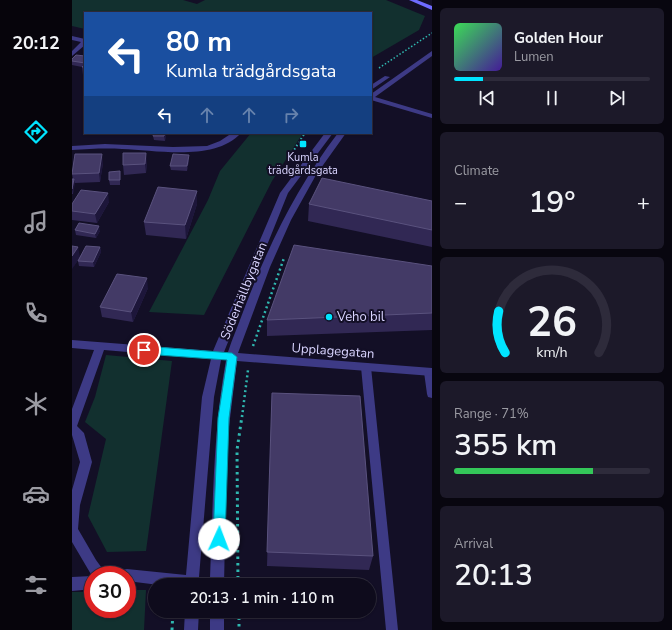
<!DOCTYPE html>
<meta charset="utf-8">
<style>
:root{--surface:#0e0b1c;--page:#1c1929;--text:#f1f3f6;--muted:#9b9ba3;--line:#2e2b3b;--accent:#00e5ff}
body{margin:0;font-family:"Nunito Sans",sans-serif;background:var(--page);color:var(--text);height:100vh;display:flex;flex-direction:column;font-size:15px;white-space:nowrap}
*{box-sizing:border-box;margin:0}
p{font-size:13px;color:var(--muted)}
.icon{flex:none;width:22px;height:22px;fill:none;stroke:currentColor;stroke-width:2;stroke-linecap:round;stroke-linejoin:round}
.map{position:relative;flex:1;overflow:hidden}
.drawer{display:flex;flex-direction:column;gap:8px;padding:8px;background:#08060f;width:240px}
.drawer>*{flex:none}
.banner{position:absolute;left:12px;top:12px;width:288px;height:122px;border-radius:0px;box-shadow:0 1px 3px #0004,0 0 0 1px var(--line);background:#1a4fa0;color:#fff;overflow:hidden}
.speed{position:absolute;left:12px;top:566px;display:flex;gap:8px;font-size:20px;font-weight:700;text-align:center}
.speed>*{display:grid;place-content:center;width:52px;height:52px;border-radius:50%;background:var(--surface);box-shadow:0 1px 3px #0004,0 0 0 1px var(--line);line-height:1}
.speed .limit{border:6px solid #d22;background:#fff;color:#111}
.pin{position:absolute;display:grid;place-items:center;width:34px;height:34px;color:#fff;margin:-17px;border:2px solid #fff;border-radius:50%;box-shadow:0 1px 4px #0007}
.me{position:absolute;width:44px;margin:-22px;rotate:2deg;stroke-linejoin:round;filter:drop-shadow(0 0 3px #0008)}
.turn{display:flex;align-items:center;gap:14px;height:84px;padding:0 16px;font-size:18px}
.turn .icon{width:52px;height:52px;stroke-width:2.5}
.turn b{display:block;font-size:28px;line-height:34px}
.lanes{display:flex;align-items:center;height:38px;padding:0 16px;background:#0003;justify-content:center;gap:20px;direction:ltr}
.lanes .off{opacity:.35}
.big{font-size:30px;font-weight:600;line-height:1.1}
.drawer .card{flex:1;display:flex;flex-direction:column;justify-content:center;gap:6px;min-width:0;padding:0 14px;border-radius:6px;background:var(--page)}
.drawer .dial{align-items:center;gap:0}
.dial svg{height:104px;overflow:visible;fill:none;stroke:var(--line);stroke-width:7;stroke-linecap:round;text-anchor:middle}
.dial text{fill:var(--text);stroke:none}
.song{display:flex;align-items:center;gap:12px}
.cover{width:48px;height:48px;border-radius:6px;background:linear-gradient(135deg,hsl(130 70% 55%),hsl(260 70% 35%))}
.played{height:4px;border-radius:2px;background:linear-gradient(90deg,var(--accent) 15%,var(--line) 15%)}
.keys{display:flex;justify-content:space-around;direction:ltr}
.heat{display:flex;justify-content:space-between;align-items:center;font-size:22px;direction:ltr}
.charge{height:6px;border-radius:3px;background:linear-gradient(90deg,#34c759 71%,var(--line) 0)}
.trip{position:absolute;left:76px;top:578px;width:228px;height:40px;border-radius:20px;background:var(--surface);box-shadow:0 1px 3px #0004,0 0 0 1px var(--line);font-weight:600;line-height:40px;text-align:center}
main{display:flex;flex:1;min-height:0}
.tabs{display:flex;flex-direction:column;width:72px;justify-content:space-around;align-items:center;background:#06040b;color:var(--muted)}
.tabs .icon{width:28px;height:28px}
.tabs .active{color:var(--accent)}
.tabs b{font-size:18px;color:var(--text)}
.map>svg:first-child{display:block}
</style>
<main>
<nav class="tabs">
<b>20:12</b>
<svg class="icon active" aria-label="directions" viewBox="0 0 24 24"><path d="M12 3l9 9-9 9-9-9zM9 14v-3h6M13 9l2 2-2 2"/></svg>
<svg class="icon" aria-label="music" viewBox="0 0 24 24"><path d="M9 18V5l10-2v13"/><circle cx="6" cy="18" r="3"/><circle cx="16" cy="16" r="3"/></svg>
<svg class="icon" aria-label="phone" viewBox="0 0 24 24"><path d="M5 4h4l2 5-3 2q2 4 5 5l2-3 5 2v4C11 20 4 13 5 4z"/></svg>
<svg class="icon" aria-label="climate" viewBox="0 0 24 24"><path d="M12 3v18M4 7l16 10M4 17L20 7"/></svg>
<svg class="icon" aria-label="car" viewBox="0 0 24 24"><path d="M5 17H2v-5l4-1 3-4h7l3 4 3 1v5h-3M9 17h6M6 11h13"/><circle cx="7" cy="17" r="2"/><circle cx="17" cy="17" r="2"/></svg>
<svg class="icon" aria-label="filters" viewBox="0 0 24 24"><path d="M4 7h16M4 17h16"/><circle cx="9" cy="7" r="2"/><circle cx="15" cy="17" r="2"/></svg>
</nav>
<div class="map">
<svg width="360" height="630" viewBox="0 0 360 630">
<rect width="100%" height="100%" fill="#130f26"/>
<path fill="#12302f" d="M0,0H111L125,4L133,0H314L353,16L347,30L299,58V13H13V29L0,26Z
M179,133H231L200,181L132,315L77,312L136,200L148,171Z
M34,355L100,361L74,551L35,552L16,516L34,439L13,422L23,397Z
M55,590H74L72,630H0V592H21V609H55Z"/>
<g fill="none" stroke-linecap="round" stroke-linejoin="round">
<path stroke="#2fb8b0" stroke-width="1.5" stroke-dasharray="1.5 2" stroke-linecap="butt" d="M307,68L360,33"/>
<path stroke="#2fb8b0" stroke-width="2" stroke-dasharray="1.5 2.5" stroke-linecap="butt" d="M225,159L220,153L233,133"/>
<path stroke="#2fb8b0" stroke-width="2.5" stroke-dasharray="2 3" stroke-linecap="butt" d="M181,346L212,258
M170,417L176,370"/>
<path stroke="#2fb8b0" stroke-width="3" stroke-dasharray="2.5 4" stroke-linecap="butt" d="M166,585L165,450L170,416
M167,611V630
M100,630L101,611"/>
<path fill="#3d3a85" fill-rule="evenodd" d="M294,363L297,364L299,367L326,630H314L289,367L291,364Z
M357,368L360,369V398L356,397L355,394L352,372L354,369Z"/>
<path fill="#3d3a85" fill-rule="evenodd" d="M0,36L13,39V45L0,56V51L9,42L0,40Z
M360,51V56L303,97L360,114V118L299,100V94Z
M313,76L318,77L299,90V85Z
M160,133H169C143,162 84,150 50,149C33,148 17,149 0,150V146L33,144L101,147L135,146L148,141Z
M253,133H261L216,193L152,352H156C160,339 166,326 171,312C195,248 224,188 266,133H274L244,175L219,220L198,267L166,353L360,368V376L165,361L155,443L152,585H87L55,581V575H48L50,570L55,569L114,575L130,397L139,359L32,350L5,426L12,433L20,462L8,505L6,529L24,560L35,575H21V589L0,591V577L20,576L0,542V490L8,462L0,435V409L22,350L0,348V340L141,351L208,193ZM149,360H154C141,432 141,505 138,578L127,577L142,397Z
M113,611H127L126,630H112Z
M138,611H152V630H138Z"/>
<path fill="#6f6bff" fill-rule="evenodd" d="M337,0H345L360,6V10Z"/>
</g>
<path fill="#312854" d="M13,56V76L11,75L10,67L0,65V59Z
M94,133L93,141L82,140L81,136Z
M111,133H133L132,135Z
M117,160L115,171L99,170L98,166Z
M75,162L74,173L52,175L51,165Z
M31,163L28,182L2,183L1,194H0V179H1L0,174Z
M48,176V185H38L37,180Z
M125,191V204L114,239L74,235L72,222Z
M360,201V247L236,221L237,204Z
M37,202L25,223L0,220V204Z
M3,230L28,231L24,238L4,235Z
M28,247L29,252L22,267L7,266L6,261L8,257L0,269L8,256Z
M360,266V330L195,336V320Z
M76,288L61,322L30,317L28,307Z
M200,393L301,556L297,570L195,566Z"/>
<path fill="#1d163a" d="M93,133L94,134L93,141L92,136Z
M74,153L75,162L74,173L73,164Z
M30,154L31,163L28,182L27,173Z
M117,155V160L115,171V166Z
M2,179L3,184L1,194L0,189Z
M125,191V204L114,239L113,225Z
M36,193L37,202L25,223L23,214Z
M27,226L28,231L24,238L23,234Z
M6,247L8,257L0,269V256Z
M28,247L29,252L22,267L21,262Z
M75,278L76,288L61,322L59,312Z"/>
<path fill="#433a66" stroke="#5a527e" d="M4,55L13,56V63L0,61V59Z
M13,64V67H10Z
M82,133H93L92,136H81Z
M51,153H74L73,164L51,165Z
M3,154H30L27,173L0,174Z
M101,154L117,155L115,166H98Z
M48,171V180H37V172Z
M250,178L360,201V230L237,204Z
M0,179H2L0,189Z
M86,187L125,191L113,225L72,222Z
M9,190L36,193L23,214L0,211V204Z
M7,223L27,226L23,234L3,230Z
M222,245L360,266V313L195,320Z
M0,246L6,247L0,256Z
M14,246L28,247L21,262L6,261Z
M45,274L75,278L59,312L28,307Z
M200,393L288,396L301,556L195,552Z"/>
<path fill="#00e5ff" stroke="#0095a6" d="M72,346L160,353L165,357L157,418L153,539L151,543L147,545L143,543L141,539L146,418L155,360L72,354L67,350Z"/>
<g fill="#00e5ff" stroke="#130f26" stroke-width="1.5">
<rect x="227" y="140" width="8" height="8" rx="2"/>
<circle cx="257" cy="317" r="4"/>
</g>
<g text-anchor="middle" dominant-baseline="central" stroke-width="4" stroke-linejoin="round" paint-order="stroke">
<g font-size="11" fill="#d9d4ff" stroke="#130f26">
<text x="231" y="157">Kumla<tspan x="231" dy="13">trädgårdsgata</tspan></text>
</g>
<g font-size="13" fill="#d9d4ff" stroke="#130f26">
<text transform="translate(172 291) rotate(-68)">Söderhällbygatan</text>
<text transform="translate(261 351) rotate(4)">Upplagegatan</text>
</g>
<g font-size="13" fill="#d9d4ff" stroke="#130f26" text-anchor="start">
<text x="265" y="317">Veho bil</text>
</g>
</g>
</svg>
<div class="speed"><div class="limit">30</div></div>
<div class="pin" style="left:72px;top:350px;background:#d93025"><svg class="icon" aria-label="arrive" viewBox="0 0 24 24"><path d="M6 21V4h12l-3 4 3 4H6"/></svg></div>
<svg class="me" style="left:147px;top:539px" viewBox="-20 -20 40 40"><circle r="19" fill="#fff"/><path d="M0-13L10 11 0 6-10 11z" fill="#00e5ff"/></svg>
<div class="trip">20:13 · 1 min · 110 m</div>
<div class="banner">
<div class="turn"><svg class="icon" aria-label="left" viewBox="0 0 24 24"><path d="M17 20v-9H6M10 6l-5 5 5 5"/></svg><div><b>80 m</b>Kumla trädgårdsgata</div></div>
<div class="lanes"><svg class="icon" aria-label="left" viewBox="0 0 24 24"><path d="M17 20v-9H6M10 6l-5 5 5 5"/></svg><svg class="icon off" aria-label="ahead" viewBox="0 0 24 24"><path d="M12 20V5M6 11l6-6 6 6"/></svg><svg class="icon off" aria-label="ahead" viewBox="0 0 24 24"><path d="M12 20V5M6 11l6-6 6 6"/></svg><svg class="icon off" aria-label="right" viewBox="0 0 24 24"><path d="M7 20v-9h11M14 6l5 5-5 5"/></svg></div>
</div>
</div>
<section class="drawer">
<div class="card">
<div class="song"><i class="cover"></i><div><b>Golden Hour</b><p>Lumen</p></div></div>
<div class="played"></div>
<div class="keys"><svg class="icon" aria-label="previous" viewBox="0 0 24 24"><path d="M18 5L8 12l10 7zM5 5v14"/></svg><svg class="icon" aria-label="pause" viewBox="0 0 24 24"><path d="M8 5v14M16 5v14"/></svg><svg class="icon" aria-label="next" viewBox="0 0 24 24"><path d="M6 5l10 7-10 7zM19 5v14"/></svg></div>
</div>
<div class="card"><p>Climate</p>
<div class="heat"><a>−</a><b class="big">19°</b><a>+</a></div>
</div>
<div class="card dial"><svg viewBox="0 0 100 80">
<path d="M14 69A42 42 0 1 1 86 69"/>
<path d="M14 69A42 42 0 0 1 9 37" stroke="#00e5ff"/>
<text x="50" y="56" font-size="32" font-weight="700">26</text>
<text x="50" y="72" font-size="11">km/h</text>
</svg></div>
<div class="card"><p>Range · 71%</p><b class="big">355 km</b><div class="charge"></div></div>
<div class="card"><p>Arrival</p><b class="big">20:13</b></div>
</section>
</main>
